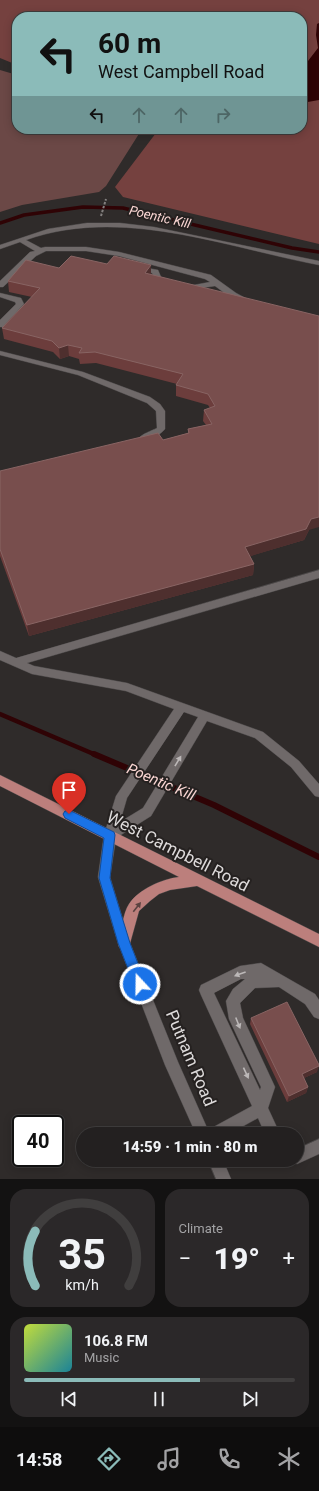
<!DOCTYPE html>
<meta charset="utf-8">
<style>
:root{--surface:#232020;--page:#2b2829;--text:#f1f3f6;--muted:#a3a3a5;--line:#403e3e;--accent:#8bbbb9}
body{margin:0;font-family:Roboto,sans-serif;background:var(--page);color:var(--text);height:100vh;display:flex;flex-direction:column;font-size:15px;white-space:nowrap}
*{box-sizing:border-box;margin:0}
p{font-size:13px;color:var(--muted)}
.icon{flex:none;width:22px;height:22px;fill:none;stroke:currentColor;stroke-width:2;stroke-linecap:round;stroke-linejoin:round}
.map{position:relative;height:1179px;overflow:hidden}
.sheet{display:flex;flex-direction:column;gap:10px;padding:10px;background:#131212;flex:1}
.sheet>*{flex:none}
.hud{position:absolute;left:12px;top:12px;width:295px;height:122px;border-radius:16px;box-shadow:0 2px 10px #0003,0 0 0 1px var(--line);background:#8bbbb9;color:#111;overflow:hidden}
.speed{position:absolute;left:12px;top:1115px;display:flex;gap:8px;font-size:20px;font-weight:700;text-align:center}
.speed>*{display:grid;place-content:center;width:52px;height:52px;border-radius:50%;background:var(--surface);box-shadow:0 2px 10px #0003,0 0 0 1px var(--line);line-height:1}
.speed .limit{border:2px solid #111;border-radius:6px;background:#fff;color:#111}
.pin{position:absolute;display:grid;place-items:center;width:34px;height:34px;color:#fff;margin:-41px -17px;border-radius:50% 50% 50% 0;rotate:-45deg;box-shadow:0 0 4px #0007}
.pin .icon{rotate:45deg}
.me{position:absolute;width:44px;margin:-22px;rotate:339deg;stroke-linejoin:round;filter:drop-shadow(0 0 3px #0008)}
.turn{display:flex;align-items:center;gap:14px;height:84px;padding:0 20px;font-size:18px}
.turn .icon{width:52px;height:52px;stroke-width:2.5}
.turn b{display:block;font-size:28px;line-height:34px}
.lanes{display:flex;align-items:center;height:38px;padding:0 20px;background:#0003;justify-content:center;gap:20px;direction:ltr}
.lanes .off{opacity:.35}
.big{font-size:30px;font-weight:800;line-height:1.1}
.sheet .tile{flex:1;display:flex;flex-direction:column;justify-content:center;gap:6px;min-width:0;padding:0 14px;border-radius:16px;background:var(--page)}
.sheet .dial{align-items:center;gap:0}
.dial svg{height:104px;overflow:visible;fill:none;stroke:var(--line);stroke-width:7;stroke-linecap:round;text-anchor:middle}
.dial text{fill:var(--text);stroke:none}
.song{display:flex;align-items:center;gap:12px}
.cover{width:48px;height:48px;border-radius:6px;background:linear-gradient(135deg,hsl(70 70% 55%),hsl(190 70% 35%))}
.played{height:4px;border-radius:2px;background:linear-gradient(90deg,var(--accent) 65%,var(--line) 65%)}
.keys{display:flex;justify-content:space-around;direction:ltr}
.heat{display:flex;justify-content:space-between;align-items:center;font-size:22px;direction:ltr}
.sheet .tiles{flex:1;display:grid;gap:10px;grid-template-columns:1fr 1fr}
.tile:last-child{grid-column:span 2}
.trip{position:absolute;left:76px;top:1127px;width:228px;height:40px;border-radius:20px;background:var(--surface);box-shadow:0 2px 10px #0003,0 0 0 1px var(--line);font-weight:800;line-height:40px;text-align:center}
.tabs{display:flex;height:64px;justify-content:space-around;align-items:center;background:#0e0d0d;color:var(--muted)}
.tabs .icon{width:28px;height:28px}
.tabs .active{color:var(--accent)}
.tabs b{font-size:18px;color:var(--text)}
.map>svg:first-child{display:block}
</style>
<div class="map">
<svg width="319" height="1179" viewBox="0 0 319 1179">
<rect width="100%" height="100%" fill="#2f2b2a"/>
<path fill="#6b4846" d="M0,70L17,75V129H142L106,186L99,192L22,205L0,212Z"/>
<path fill="#75413f" d="M0,0H319V244L123,197L115,187L159,129H302V17H17V65L0,58Z"/>
<path fill="#2f0305" d="M319,23V100L302,103V64L308,61L318,48L316,35L317,24Z"/>
<g fill="none" stroke-linecap="round" stroke-linejoin="round">
<path stroke="#2f0305" stroke-width="3.5" d="M0,223L24,215L83,207L123,208L292,248L319,252"/>
<path stroke="#2f0305" stroke-width="4.5" d="M0,714L96,755"/>
<path stroke="#2f0305" stroke-width="6" d="M94,754L214,805L319,857"/>
<defs>
<path id="minor" d="M87,223H120L154,227L319,261V265C225,247 121,206 26,240L41,248L45,247H86L119,252L211,275L236,293L249,300L245,302L230,297L215,286L194,289L184,286L188,284L194,285L210,282L205,279L119,256L86,251H46L36,256L3,287H0V281L30,252L35,251L20,242L0,249V245L48,229Z
M136,266L158,270L161,277L172,281L168,283L155,280L152,273L136,270Z
M0,293L21,298L24,304L3,327H0V320L16,304L15,302L0,297Z
M0,351L83,372L150,397L160,404L165,411V429C160,435 149,442 140,440L139,438C142,434 151,431 157,428L156,411L147,403L78,375L0,355Z
M319,570V578L27,663L34,666L127,683L263,732L299,761L319,784V797L315,796L291,767L255,738L207,721L151,816L116,838L110,877L130,943L178,1062L208,1130L252,1106L201,995L199,990L201,985L240,966L261,963L315,994L319,1000V1019L314,1017L305,1004L279,987L255,988L240,1003L243,1018L275,1087L268,1108L280,1134H265L258,1118L229,1134H196L165,1065L118,943L98,877L104,835L116,796L174,709L126,691L32,674L0,660V651L16,658ZM184,712L198,717L143,808L120,822L127,798ZM241,979H245L233,989L226,1001L229,1019L261,1087L260,1090L214,993Z
M319,1139V1154L297,1164L292,1162L291,1160H297V1149Z
M208,1160H223L231,1179H216Z"/>
<path id="major" d="M0,775L319,934V947L197,886L170,890L159,894L150,901L139,911L129,947L124,949L119,947L118,943C121,932 123,913 129,904C139,889 162,879 179,877L0,786Z"/>
</defs>
<use href="#minor" stroke="#4a4747" stroke-width="1"/>
<use href="#major" stroke="#4a4747" stroke-width="1"/>
<path stroke="#848180" stroke-width="2" stroke-dasharray="2.5 1.5" stroke-linecap="butt" d="M101,216L106,199"/>
<use href="#minor" fill="#6f6969" fill-rule="evenodd"/>
<use href="#major" fill="#bc7f7c" fill-rule="evenodd"/>
</g>
<path fill="#6c3d3c" d="M107,264L151,275L309,530L304,540L250,556L254,564L253,575L29,636L0,556V471L163,440L188,433V429L206,425L203,421L204,410L210,408L208,405L176,396V385L177,384L96,363L80,364L79,359L69,356L60,359L53,352L4,339L2,328L32,297L9,292L8,281L59,268Z
M251,1018L317,1072L304,1078L308,1087L306,1093L287,1102L250,1024Z"/>
<path fill="#4e2f2e" d="M151,265V276L145,273Z
M68,345L69,356L60,359L59,348Z
M319,517V527L309,530L304,540L244,558L245,547L311,519Z
M254,564L253,575L29,636L27,625Z
M319,1066L317,1072L300,1080L302,1074Z
M308,1087L306,1093L287,1102L289,1096Z"/>
<path fill="#784e4d" stroke="#886463" d="M71,256L107,264L114,256L151,265L145,273L319,316V517L311,519L306,529L245,547L254,564L27,625L0,549V471L158,433L163,440L189,433L188,429L212,424L204,410L215,406L208,394L176,385L183,374L95,352L79,353L82,348L68,345L59,348L52,341L2,328L40,288L8,281L26,260L59,268Z
M287,1002L319,1065V1066L302,1074L308,1087L289,1096L251,1018Z"/>
<defs><path id="oneway-solid" d="M-6-.8H1V-3.2L6.5 0L1 3.2V.8H-6Z"/></defs>
<g fill="#bcb8b8">
<use href="#oneway-solid" transform="translate(178 761) rotate(-59)"/>
<use href="#oneway-solid" transform="translate(240 974) rotate(160)"/>
<use href="#oneway-solid" transform="translate(238 1023) rotate(68)"/>
<use href="#oneway-solid" transform="translate(246 1073) rotate(65)"/>
</g>
<use fill="#5a4240" href="#oneway-solid" transform="translate(137 907) rotate(-52)"/>
<path fill="#1a73e8" stroke="#114b97" d="M69,810L114,832L115,835L110,878L130,943L146,984L145,988L140,990L136,988L134,984L118,943L99,878L104,838L65,818L63,814L65,811Z"/>
<g text-anchor="middle" dominant-baseline="central" stroke-width="4" stroke-linejoin="round" paint-order="stroke">
<g font-size="13" font-style="italic" fill="#fbd7d4" stroke="#252120">
<text transform="translate(160 217) rotate(13)">Poentic Kill</text>
</g>
<g font-size="15" font-style="italic" fill="#fbd7d4" stroke="#252120">
<text transform="translate(161 782) rotate(23)">Poentic Kill</text>
</g>
<g font-size="17" fill="#dddada" stroke="#252120">
<text transform="translate(178 851) rotate(27)">West Campbell Road</text>
<text transform="translate(191 1058) rotate(67)">Putnam Road</text>
</g>
</g>
</svg>
<div class="speed"><div class="limit">40</div></div>
<div class="pin" style="left:69px;top:814px;background:#d93025"><svg class="icon" aria-label="arrive" viewBox="0 0 24 24"><path d="M6 21V4h12l-3 4 3 4H6"/></svg></div>
<svg class="me" style="left:140px;top:984px" viewBox="-20 -20 40 40"><circle r="17" fill="#1a73e8" stroke="#fff" stroke-width="3"/><path d="M0-11L8 9 0 5-8 9z" fill="#fff"/></svg>
<div class="trip">14:59 · 1 min · 80 m</div>
<div class="hud">
<div class="turn"><svg class="icon" aria-label="left" viewBox="0 0 24 24"><path d="M17 20v-9H6M10 6l-5 5 5 5"/></svg><div><b>60 m</b>West Campbell Road</div></div>
<div class="lanes"><svg class="icon" aria-label="left" viewBox="0 0 24 24"><path d="M17 20v-9H6M10 6l-5 5 5 5"/></svg><svg class="icon off" aria-label="ahead" viewBox="0 0 24 24"><path d="M12 20V5M6 11l6-6 6 6"/></svg><svg class="icon off" aria-label="ahead" viewBox="0 0 24 24"><path d="M12 20V5M6 11l6-6 6 6"/></svg><svg class="icon off" aria-label="right" viewBox="0 0 24 24"><path d="M7 20v-9h11M14 6l5 5-5 5"/></svg></div>
</div>
</div>
<section class="sheet">
<div class="tiles">
<div class="tile dial"><svg viewBox="0 0 100 80">
<path d="M14 69A42 42 0 1 1 86 69"/>
<path d="M14 69A42 42 0 0 1 14 27" stroke="#8bbbb9"/>
<text x="50" y="56" font-size="32" font-weight="700">35</text>
<text x="50" y="72" font-size="11">km/h</text>
</svg></div>
<div class="tile"><p>Climate</p>
<div class="heat"><a>−</a><b class="big">19°</b><a>+</a></div>
</div>
<div class="tile">
<div class="song"><i class="cover"></i><div><b>106.8 FM</b><p>Music</p></div></div>
<div class="played"></div>
<div class="keys"><svg class="icon" aria-label="previous" viewBox="0 0 24 24"><path d="M18 5L8 12l10 7zM5 5v14"/></svg><svg class="icon" aria-label="pause" viewBox="0 0 24 24"><path d="M8 5v14M16 5v14"/></svg><svg class="icon" aria-label="next" viewBox="0 0 24 24"><path d="M6 5l10 7-10 7zM19 5v14"/></svg></div>
</div>
</div>
</section>
<nav class="tabs">
<b>14:58</b>
<svg class="icon active" aria-label="directions" viewBox="0 0 24 24"><path d="M12 3l9 9-9 9-9-9zM9 14v-3h6M13 9l2 2-2 2"/></svg>
<svg class="icon" aria-label="music" viewBox="0 0 24 24"><path d="M9 18V5l10-2v13"/><circle cx="6" cy="18" r="3"/><circle cx="16" cy="16" r="3"/></svg>
<svg class="icon" aria-label="phone" viewBox="0 0 24 24"><path d="M5 4h4l2 5-3 2q2 4 5 5l2-3 5 2v4C11 20 4 13 5 4z"/></svg>
<svg class="icon" aria-label="climate" viewBox="0 0 24 24"><path d="M12 3v18M4 7l16 10M4 17L20 7"/></svg>
</nav>
